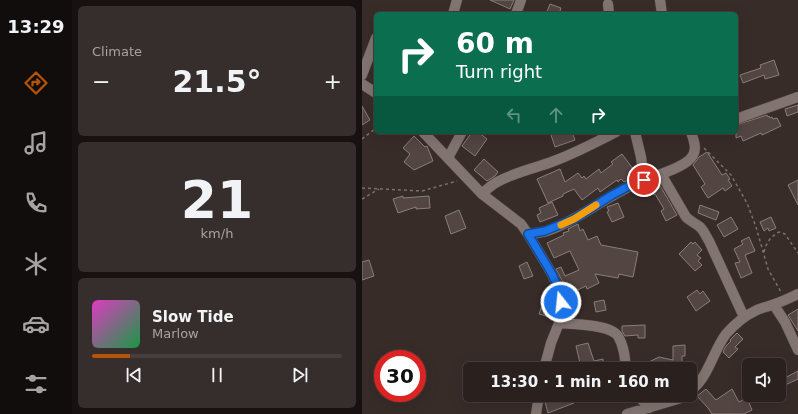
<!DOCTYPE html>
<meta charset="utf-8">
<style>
:root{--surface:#2a211f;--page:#362e2c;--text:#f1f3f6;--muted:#a5a3a4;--line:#463e3d;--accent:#b45309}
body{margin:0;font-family:"DejaVu Sans",sans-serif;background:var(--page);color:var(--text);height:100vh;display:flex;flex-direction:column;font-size:15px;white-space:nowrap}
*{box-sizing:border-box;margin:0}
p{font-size:13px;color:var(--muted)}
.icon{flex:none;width:22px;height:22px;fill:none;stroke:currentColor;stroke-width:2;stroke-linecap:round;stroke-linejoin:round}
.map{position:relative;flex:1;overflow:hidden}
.sheet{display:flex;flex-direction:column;gap:6px;padding:6px;background:#171211;width:290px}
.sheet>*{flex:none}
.banner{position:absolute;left:12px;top:12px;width:364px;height:122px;border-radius:6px;box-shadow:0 4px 16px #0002,0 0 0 1px var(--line);background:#0b6e4f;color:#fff;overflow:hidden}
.fabs{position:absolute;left:380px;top:358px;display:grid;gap:8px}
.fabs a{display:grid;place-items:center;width:44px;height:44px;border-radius:6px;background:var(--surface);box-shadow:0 4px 16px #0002,0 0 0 1px var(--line);font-size:20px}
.speed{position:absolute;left:12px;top:350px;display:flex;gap:8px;font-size:20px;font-weight:700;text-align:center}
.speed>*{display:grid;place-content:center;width:52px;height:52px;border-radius:50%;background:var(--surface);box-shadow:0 4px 16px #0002,0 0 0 1px var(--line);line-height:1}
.speed .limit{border:6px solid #d22;background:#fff;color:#111}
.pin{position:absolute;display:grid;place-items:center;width:34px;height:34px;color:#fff;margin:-17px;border:2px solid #fff;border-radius:50%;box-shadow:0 1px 4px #0007}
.me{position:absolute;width:44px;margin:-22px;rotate:344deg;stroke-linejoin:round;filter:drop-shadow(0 0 3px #0008)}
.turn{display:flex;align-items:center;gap:14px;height:84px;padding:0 16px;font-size:18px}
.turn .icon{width:52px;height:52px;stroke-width:2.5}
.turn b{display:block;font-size:28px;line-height:34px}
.lanes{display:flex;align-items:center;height:38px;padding:0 16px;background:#0003;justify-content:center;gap:20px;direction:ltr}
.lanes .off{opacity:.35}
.big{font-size:30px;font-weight:700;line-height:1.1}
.sheet .tile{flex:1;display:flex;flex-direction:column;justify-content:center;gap:6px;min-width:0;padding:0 14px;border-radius:6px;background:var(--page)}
.sheet .dial{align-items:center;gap:0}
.dial b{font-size:52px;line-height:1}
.song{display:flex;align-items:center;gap:12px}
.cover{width:48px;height:48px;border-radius:6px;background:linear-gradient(135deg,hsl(310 70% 55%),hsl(140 70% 35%))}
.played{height:4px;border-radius:2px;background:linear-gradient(90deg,var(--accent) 15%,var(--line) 15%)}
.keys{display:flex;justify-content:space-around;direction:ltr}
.heat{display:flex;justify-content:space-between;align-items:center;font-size:22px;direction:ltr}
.trip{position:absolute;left:101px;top:362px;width:234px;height:40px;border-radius:6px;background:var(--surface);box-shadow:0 4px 16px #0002,0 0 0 1px var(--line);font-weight:700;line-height:40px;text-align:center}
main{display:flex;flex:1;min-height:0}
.tab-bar{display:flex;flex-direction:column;width:72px;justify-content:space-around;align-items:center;background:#110d0c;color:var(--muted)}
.tab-bar .icon{width:28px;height:28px}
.tab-bar .on{color:var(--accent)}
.tab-bar b{font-size:18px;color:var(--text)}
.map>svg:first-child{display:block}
</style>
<main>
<nav class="tab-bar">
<b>13:29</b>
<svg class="icon on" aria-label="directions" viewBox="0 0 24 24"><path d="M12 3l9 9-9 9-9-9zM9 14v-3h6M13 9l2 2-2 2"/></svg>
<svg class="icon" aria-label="music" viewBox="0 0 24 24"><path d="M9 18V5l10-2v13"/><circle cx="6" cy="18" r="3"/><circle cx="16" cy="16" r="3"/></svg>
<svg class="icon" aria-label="phone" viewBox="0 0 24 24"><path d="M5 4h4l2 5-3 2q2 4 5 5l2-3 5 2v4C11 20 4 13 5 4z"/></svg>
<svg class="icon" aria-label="climate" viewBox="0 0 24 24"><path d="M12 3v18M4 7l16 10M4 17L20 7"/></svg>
<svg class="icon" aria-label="car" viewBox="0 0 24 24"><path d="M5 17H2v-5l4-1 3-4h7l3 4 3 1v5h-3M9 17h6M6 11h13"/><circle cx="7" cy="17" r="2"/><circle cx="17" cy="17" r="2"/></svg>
<svg class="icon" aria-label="filters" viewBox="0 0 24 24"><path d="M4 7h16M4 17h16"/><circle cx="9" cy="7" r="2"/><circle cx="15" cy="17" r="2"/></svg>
</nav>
<section class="sheet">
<div class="tile"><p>Climate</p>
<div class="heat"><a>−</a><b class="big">21.5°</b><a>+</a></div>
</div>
<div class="tile dial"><b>21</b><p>km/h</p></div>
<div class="tile">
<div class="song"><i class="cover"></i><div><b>Slow Tide</b><p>Marlow</p></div></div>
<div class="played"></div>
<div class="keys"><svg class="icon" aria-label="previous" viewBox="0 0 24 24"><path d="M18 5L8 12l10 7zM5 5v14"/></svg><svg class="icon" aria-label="pause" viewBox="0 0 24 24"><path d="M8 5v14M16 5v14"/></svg><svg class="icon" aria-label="next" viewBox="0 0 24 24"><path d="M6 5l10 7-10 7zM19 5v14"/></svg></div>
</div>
</section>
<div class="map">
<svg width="436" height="414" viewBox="0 0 436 414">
<rect width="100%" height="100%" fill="#382c29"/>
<path fill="#524542" stroke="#8b7d79" d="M128,0H152L148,9Z
M188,4L199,8L197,14H184Z
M412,60L417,75L403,79L402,75L381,83L378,75L399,68L398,65Z
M436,105V112L425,116L423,109Z
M0,106L8,120L0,125Z
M405,115L406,117L407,116L408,118L410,117L411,119L415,118L419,126L400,135L399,133L381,141L379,136L374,138V125Z
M110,132H116L125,139L113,156L100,146Z
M188,132H210L213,140L193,147Z
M52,136L63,147L65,146L71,161L52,170L42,162L48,154L41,148Z
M345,152L360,175L364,173L368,179L366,180L370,186L363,191L361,188L346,198L339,187L343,184L331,165L337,157Z
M260,154L274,173L268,177L269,179L262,182L259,179L256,182L255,180L238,192L236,188L220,200L212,189L201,194V196L186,203L175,179L198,169L203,182L216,173L220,178L222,176L224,179L237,169L239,173L251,164L249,162Z
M122,159L136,172L133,176L125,181L112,170Z
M436,180V205L426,185Z
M296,182L315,215L304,221L299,211L302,209L293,194L292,195L285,186Z
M41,196V198L67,196L68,208L54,209V207L36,213L31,199Z
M190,202L196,215L178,222L175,215L179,213L177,208Z
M256,203L262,217L250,222L245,212L247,211L245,207Z
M338,205L357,212L354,220L336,213Z
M97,210L104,228L89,234L83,216Z
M369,217L376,229L362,237L355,225Z
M409,217L414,228L407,231L406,228L402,231L398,222Z
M216,224L218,231L221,229L226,240L235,236L239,245L276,252L271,277L257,274L256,278L233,274L237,283L225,289L224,286L207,294L194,269L199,267L203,276L217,270L208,251L192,258L185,243L202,235L201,233L207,231L206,229Z
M387,237L393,251L383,255L390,273L379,278L373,263L378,262L372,249L381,244L379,241Z
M329,242L331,244L333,242L340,250L335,255L339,258L336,261L340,265L333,271L317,254Z
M7,260L12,276L0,280V262Z
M165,262L171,276L162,279L157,266Z
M335,290L338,294L341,291L348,301L334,311L325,297Z
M242,300L244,310L234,312L232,302Z
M184,307H190L192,308L191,318L177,314L179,308H184Z
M436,309V331L426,315Z
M283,325V338H276V335L263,336L260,331V326Z
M375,333L381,339L373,347L376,349L367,358L361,352L364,346L369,341L368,340Z
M226,343L232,361L241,359L242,369H205L204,365L218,363L214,346Z
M323,345V356H320V364L321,369H273L297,357L311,360V346Z
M436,371V379L417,388V381Z
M344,389L354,400L370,389L377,402L385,398L390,410L382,414H350L346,408L335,396Z
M200,395H209L212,403L186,413L183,402Z"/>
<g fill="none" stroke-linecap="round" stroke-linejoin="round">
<defs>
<path id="minor" d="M298,0L300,14
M246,4L247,14
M91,14L95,0
M154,14L159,0
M0,75L14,38
M0,84L14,93
M374,119L436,97
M61,132L120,194L159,224L166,234L190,274L197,290L199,302V312L197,323L189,343L182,369
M273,132L279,157L282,180
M86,158L100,132
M299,174L324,217C328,221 333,223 338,227C342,231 344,236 347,241L382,317
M120,194C125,189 131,184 137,181C154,172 174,168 192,161C214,153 234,142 254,132
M166,234C172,233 179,233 185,231C220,219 247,193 282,180C295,175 321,168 329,158C336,150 332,141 329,132
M412,305L423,322L436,350
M197,323C211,324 248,324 256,336C262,346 263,358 264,369
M328,391C346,379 351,351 364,334C372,325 382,316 393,311C398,308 405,307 410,305C419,302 428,298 436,294
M276,395L287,408
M174,414L177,395
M265,414L319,398L323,395"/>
</defs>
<use href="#minor" stroke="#534846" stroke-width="11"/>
<path stroke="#7a706d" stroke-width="1.5" stroke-dasharray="3 3" stroke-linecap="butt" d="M0,139L14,128
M342,148L369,175L385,203L394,227L406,269L419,292
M0,188L60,191L95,181
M0,199L17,189
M402,252C404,243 409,236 417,232L423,234L436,253"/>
<use href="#minor" stroke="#827471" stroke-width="10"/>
</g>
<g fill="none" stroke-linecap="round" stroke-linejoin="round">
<defs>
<path id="route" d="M199,302L197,290L190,274L166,234L183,231L212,219L250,195L265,187L282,180"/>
</defs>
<use href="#route" stroke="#114b97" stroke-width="10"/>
<use href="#route" stroke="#1a73e8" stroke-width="7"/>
<path stroke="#f59e0b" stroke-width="7" d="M199,225L212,219L234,205"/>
</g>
</svg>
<div class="fabs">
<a><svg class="icon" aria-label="sound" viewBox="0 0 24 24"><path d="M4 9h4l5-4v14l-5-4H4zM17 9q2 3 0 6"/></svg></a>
</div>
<div class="speed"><div class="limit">30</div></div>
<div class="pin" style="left:282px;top:180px;background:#d93025"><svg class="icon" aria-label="arrive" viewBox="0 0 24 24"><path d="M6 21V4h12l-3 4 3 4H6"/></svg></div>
<svg class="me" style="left:199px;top:302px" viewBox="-20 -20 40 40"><circle r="17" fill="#1a73e8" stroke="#fff" stroke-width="3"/><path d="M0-11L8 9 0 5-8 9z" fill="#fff"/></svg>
<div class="trip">13:30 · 1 min · 160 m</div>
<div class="banner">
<div class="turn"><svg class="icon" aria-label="right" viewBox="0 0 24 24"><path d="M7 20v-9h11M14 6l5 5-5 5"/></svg><div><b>60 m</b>Turn right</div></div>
<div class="lanes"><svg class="icon off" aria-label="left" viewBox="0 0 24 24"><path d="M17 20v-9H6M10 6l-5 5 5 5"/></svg><svg class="icon off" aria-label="ahead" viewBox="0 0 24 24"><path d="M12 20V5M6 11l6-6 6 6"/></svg><svg class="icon" aria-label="right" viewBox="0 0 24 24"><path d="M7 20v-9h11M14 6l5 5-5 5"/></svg></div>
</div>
</div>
</main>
